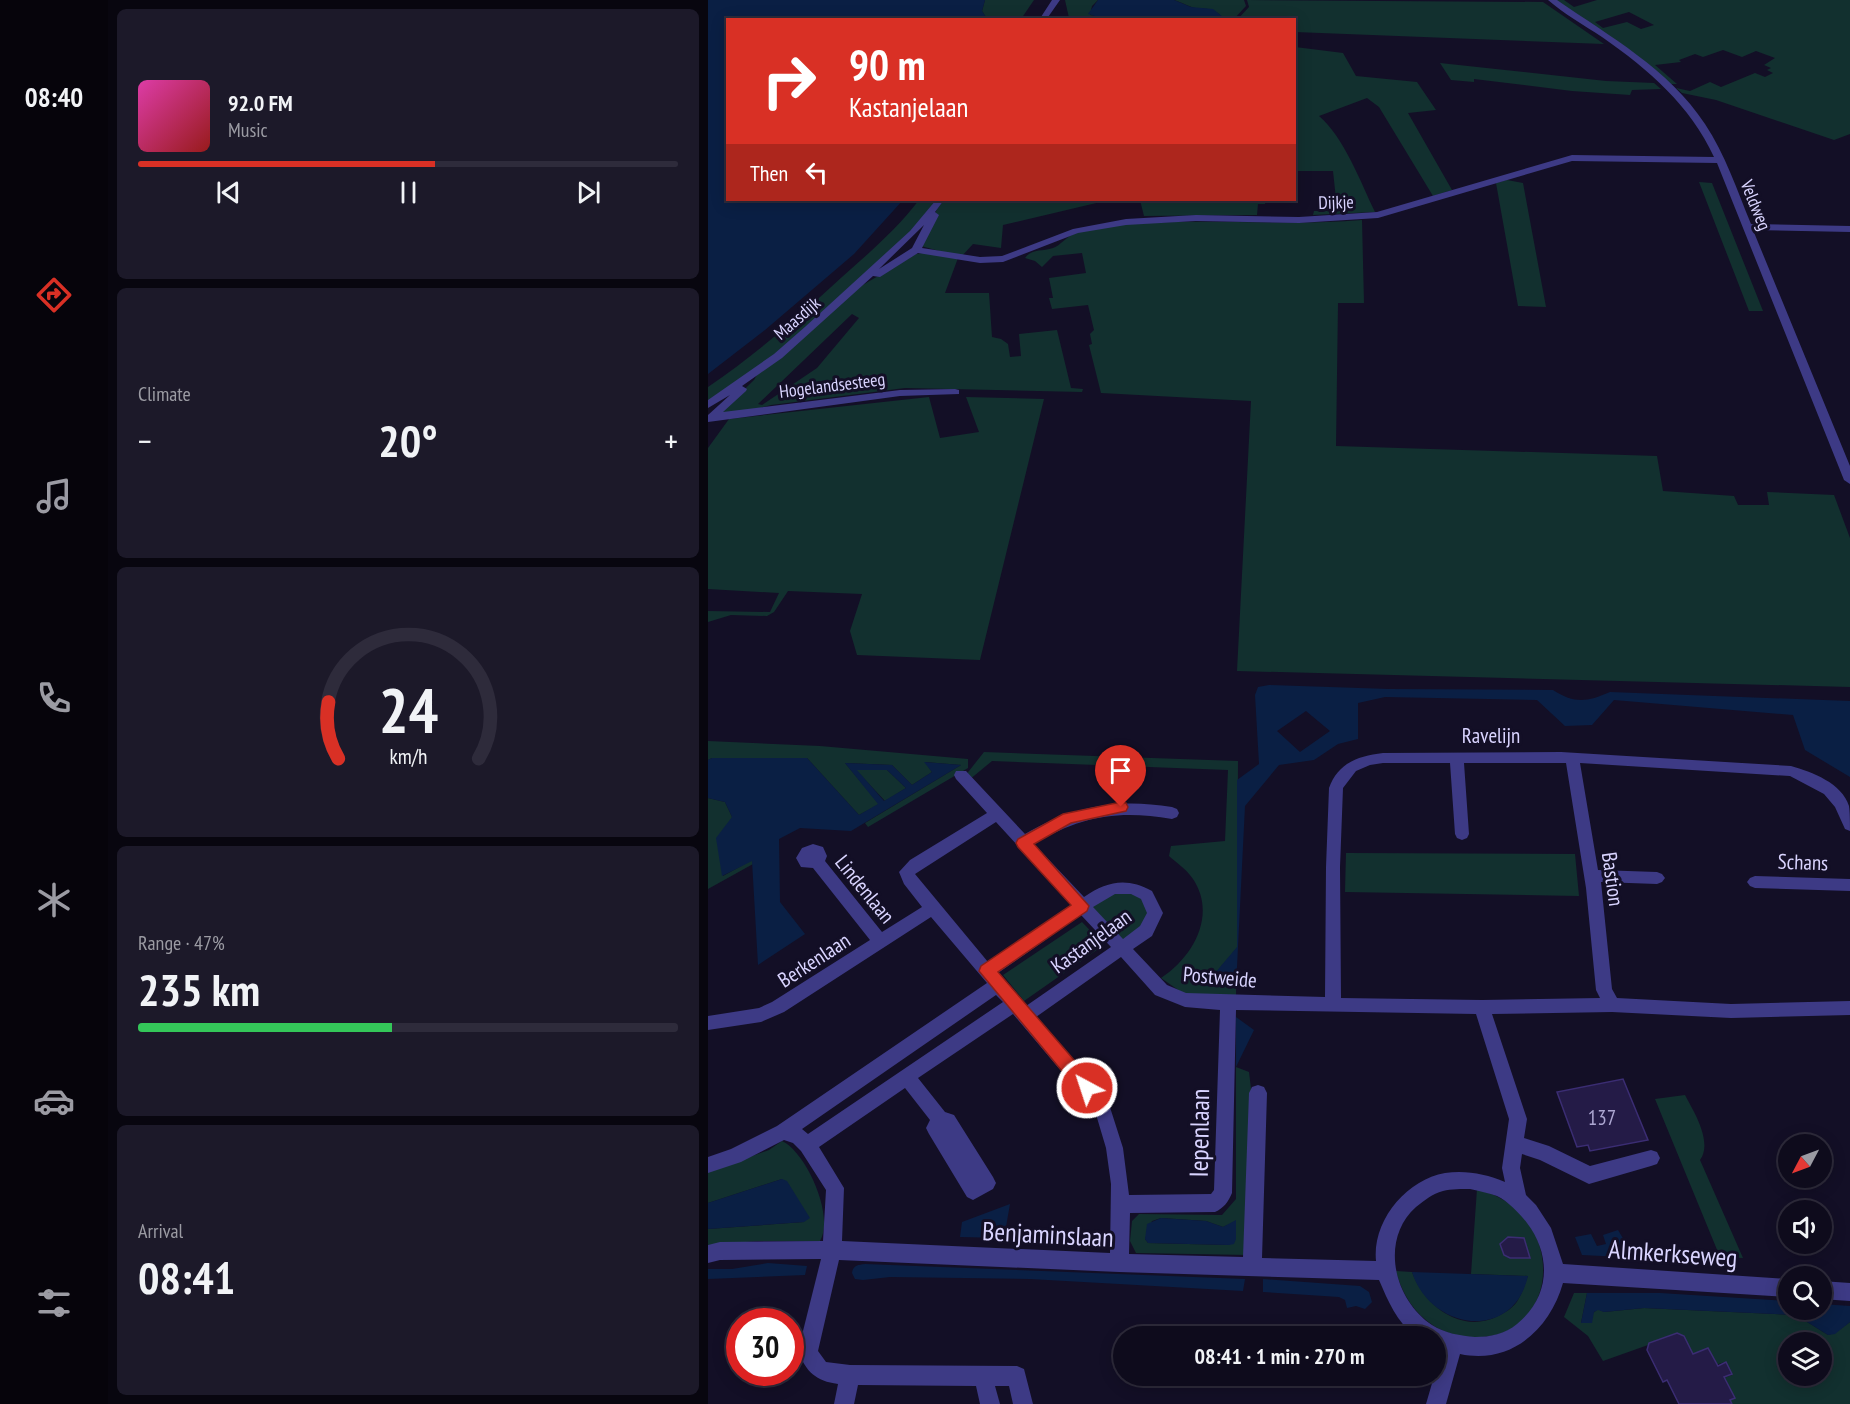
<!DOCTYPE html>
<meta charset="utf-8">
<style>
:root{--surface:#0e0b1c;--page:#1c1929;--text:#f1f3f6;--muted:#9b9ba3;--line:#2e2b3b;--accent:#d93025}
body{margin:0;font-family:"PT Sans Narrow",sans-serif;background:var(--page);color:var(--text);height:100vh;display:flex;flex-direction:column;font-size:22px;white-space:nowrap}
*{box-sizing:border-box;margin:0}
p{font-size:20px;color:var(--muted)}
.icon{flex:none;width:33px;height:33px;fill:none;stroke:currentColor;stroke-width:2;stroke-linecap:round;stroke-linejoin:round}
.map{position:relative;flex:1;overflow:hidden}
.details{display:flex;flex-direction:column;gap:9px;padding:9px;background:#08060f;width:600px}
.details>*{flex:none}
.banner{position:absolute;left:18px;top:18px;width:570px;height:183px;border-radius:0px;box-shadow:0 3px 15px #0003,0 0 0 2px var(--line);background:#d93025;color:#fff;overflow:hidden}
.needle{width:39px;rotate:229deg}
.tools{position:absolute;left:1070px;top:1134px;display:grid;gap:12px}
.tools a{display:grid;place-items:center;width:54px;height:54px;border-radius:50%;background:var(--surface);box-shadow:0 3px 15px #0003,0 0 0 2px var(--line);font-size:30px}
.speed{position:absolute;left:18px;top:1308px;display:flex;gap:12px;font-size:30px;font-weight:700;text-align:center}
.speed>*{display:grid;place-content:center;width:78px;height:78px;border-radius:50%;background:var(--surface);box-shadow:0 3px 15px #0003,0 0 0 2px var(--line);line-height:1}
.speed .limit{border:9px solid #d22;background:#fff;color:#111}
.pin{position:absolute;display:grid;place-items:center;width:51px;height:51px;color:#fff;margin:-62px -26px;border-radius:50% 50% 50% 0;rotate:-45deg;box-shadow:0 0 6px #0007}
.pin .icon{rotate:45deg}
.me{position:absolute;width:66px;margin:-33px;rotate:320deg;stroke-linejoin:round;filter:drop-shadow(0 0 4px #0008)}
.turn{display:flex;align-items:center;gap:21px;height:126px;padding:0 24px;font-size:27px}
.turn .icon{width:78px;height:78px;stroke-width:2.5}
.turn b{display:block;font-size:42px;line-height:51px}
.then{display:flex;align-items:center;height:57px;padding:0 24px;background:#0003;gap:12px;font-size:22px}
.big{font-size:45px;font-weight:700;line-height:1.1}
.details .card{flex:1;display:flex;flex-direction:column;justify-content:center;gap:9px;min-width:0;padding:0 21px;border-radius:9px;background:var(--page)}
.details .dial{align-items:center;gap:0}
.dial svg{height:156px;overflow:visible;fill:none;stroke:var(--line);stroke-width:7;stroke-linecap:round;text-anchor:middle}
.dial text{fill:var(--text);stroke:none}
.song{display:flex;align-items:center;gap:18px}
.cover{width:72px;height:72px;border-radius:9px;background:linear-gradient(135deg,hsl(320 70% 55%),hsl(0 70% 35%))}
.played{height:6px;border-radius:3px;background:linear-gradient(90deg,var(--accent) 55%,var(--line) 55%)}
.keys{display:flex;justify-content:space-around;direction:ltr}
.heat{display:flex;justify-content:space-between;align-items:center;font-size:33px;direction:ltr}
.charge{height:9px;border-radius:4px;background:linear-gradient(90deg,#34c759 47%,var(--line) 0)}
.trip{position:absolute;left:405px;top:1326px;width:333px;height:60px;border-radius:30px;background:var(--surface);box-shadow:0 3px 15px #0003,0 0 0 2px var(--line);font-weight:700;line-height:60px;text-align:center}
main{display:flex;flex:1;min-height:0}
.tab-bar{display:flex;flex-direction:column;width:108px;justify-content:space-around;align-items:center;background:#06040b;color:var(--muted)}
.tab-bar .icon{width:42px;height:42px}
.tab-bar .current{color:var(--accent)}
.tab-bar b{font-size:27px;color:var(--text)}
.map>svg:first-child{display:block}
</style>
<main>
<nav class="tab-bar">
<b>08:40</b>
<svg class="icon current" aria-label="directions" viewBox="0 0 24 24"><path d="M12 3l9 9-9 9-9-9zM9 14v-3h6M13 9l2 2-2 2"/></svg>
<svg class="icon" aria-label="music" viewBox="0 0 24 24"><path d="M9 18V5l10-2v13"/><circle cx="6" cy="18" r="3"/><circle cx="16" cy="16" r="3"/></svg>
<svg class="icon" aria-label="phone" viewBox="0 0 24 24"><path d="M5 4h4l2 5-3 2q2 4 5 5l2-3 5 2v4C11 20 4 13 5 4z"/></svg>
<svg class="icon" aria-label="climate" viewBox="0 0 24 24"><path d="M12 3v18M4 7l16 10M4 17L20 7"/></svg>
<svg class="icon" aria-label="car" viewBox="0 0 24 24"><path d="M5 17H2v-5l4-1 3-4h7l3 4 3 1v5h-3M9 17h6M6 11h13"/><circle cx="7" cy="17" r="2"/><circle cx="17" cy="17" r="2"/></svg>
<svg class="icon" aria-label="filters" viewBox="0 0 24 24"><path d="M4 7h16M4 17h16"/><circle cx="9" cy="7" r="2"/><circle cx="15" cy="17" r="2"/></svg>
</nav>
<section class="details">
<div class="card">
<div class="song"><i class="cover"></i><div><b>92.0 FM</b><p>Music</p></div></div>
<div class="played"></div>
<div class="keys"><svg class="icon" aria-label="previous" viewBox="0 0 24 24"><path d="M18 5L8 12l10 7zM5 5v14"/></svg><svg class="icon" aria-label="pause" viewBox="0 0 24 24"><path d="M8 5v14M16 5v14"/></svg><svg class="icon" aria-label="next" viewBox="0 0 24 24"><path d="M6 5l10 7-10 7zM19 5v14"/></svg></div>
</div>
<div class="card"><p>Climate</p>
<div class="heat"><a>−</a><b class="big">20°</b><a>+</a></div>
</div>
<div class="card dial"><svg viewBox="0 0 100 80">
<path d="M14 69A42 42 0 1 1 86 69"/>
<path d="M14 69A42 42 0 0 1 9 40" stroke="#d93025"/>
<text x="50" y="56" font-size="32" font-weight="700">24</text>
<text x="50" y="72" font-size="11">km/h</text>
</svg></div>
<div class="card"><p>Range · 47%</p><b class="big">235 km</b><div class="charge"></div></div>
<div class="card"><p>Arrival</p><b class="big">08:41</b></div>
</section>
<div class="map">
<svg width="1142" height="1404" viewBox="0 0 1142 1404">
<rect width="100%" height="100%" fill="#130f26"/>
<path fill="#12302f" fill-rule="evenodd" d="M277,0H326L313,19H279L274,11Z
M357,0H390L384,6L382,15L403,19L361,18Z
M466,0H536L538,6L526,19H505L514,17C502,4 495,12 481,6C476,4 472,2 466,0Z
M539,0L835,2L896,44L587,32L586,20H529L541,7Z
M847,0H856L866,7L889,0H1142V134L1126,140L1008,100L974,93L968,88L982,91L1002,82L1013,87L1047,73L1057,77L1065,73L1059,70L1063,68L1056,65L1067,58L1048,51L1034,57L1015,50L995,57L987,54L971,60L973,62L947,65L969,84H963ZM921,12L946,25L933,29L919,22L895,28L887,22Z
M587,47L635,53L648,76L709,82L728,110L700,113L744,190L725,196L671,107L659,98L611,116C636,137 653,183 667,212L605,215L606,211H622L621,200L628,199L625,171H587Z
M732,63L898,81L946,83L953,89L924,90L922,95L864,91L766,79V82L743,80Z
M799,180L815,183L838,307L810,306L788,183Z
M991,182L1004,183L1055,311H1041Z
M211,200H229L202,232L67,355L0,403V387C48,354 91,317 134,277C161,253 189,229 211,200Z
M236,200H401L295,225L293,248L265,244L253,257L213,246L229,209Z
M432,200H557V204H550L549,215L436,216Z
M654,220L656,303H630L628,446L949,456L955,491L1026,496L1030,505H1061L1059,492L1126,495L1142,538V687L529,671L543,401L393,393L381,345L384,344L382,334L386,330L380,305L344,309L341,298H345L341,278L378,273L374,253L345,256L334,267L327,261L317,258C324,248 334,252 345,248C353,245 357,238 364,235C385,225 416,224 440,223C511,219 583,226 654,220Z
M215,253L250,258L237,293H281L284,337L293,339L300,344L302,357L313,356L311,334L349,330L363,388L375,389L374,392L197,388L63,405L45,410L10,415L46,380L50,373L153,286L208,254ZM144,314L151,318L109,368L54,405L50,404Z
M221,397L232,438L271,432L258,397L336,399L272,660L149,655L142,631L154,594L80,591L66,612L59,616L23,615L0,622V611L62,612L71,593L0,589V448L21,419Z
M0,741L112,746L260,759V768L160,827L157,823L253,765L217,762L224,772L204,785L184,765L137,763L171,804L151,815L99,758H4L0,760Z
M276,752L530,761L529,948L497,985L528,987V998L476,994L453,978C485,957 509,915 485,879C479,870 469,863 461,856L463,846L517,841L520,770L284,761L261,780L257,776Z
M148,770H179L198,788L177,801Z
M0,798L17,802L24,817L15,876L44,860L45,864L0,889Z
M638,853L867,854L871,896L637,892Z
M417,889L439,902L440,920L416,943L380,904Z
M374,922L396,945L316,1001L295,975Z
M528,1067L541,1072L545,1105L540,1255L428,1253L422,1241L424,1221L431,1214L514,1215L528,1199ZM453,1218L498,1221L515,1227L528,1221L521,1245L440,1243L437,1239L444,1221Z
M977,1095C986,1112 1005,1142 992,1160L1035,1258L1012,1257L947,1099Z
M74,1141C98,1152 127,1216 112,1241H50L0,1245V1229L96,1222L74,1179L0,1203V1172L61,1150Z
M769,1189C785,1194 800,1200 812,1213C853,1254 839,1333 774,1337C757,1338 741,1335 726,1326C706,1313 694,1294 688,1271L704,1272C716,1305 753,1335 790,1316C798,1312 807,1307 811,1298C815,1292 817,1283 820,1276L763,1274Z
M866,1293H879L873,1323L890,1309L896,1312L936,1308L1088,1315L1120,1335L1127,1333L1142,1322V1404H1022L1020,1401L1025,1399L1019,1387L1008,1381L1024,1375L1017,1362L1007,1365L983,1357L971,1334L895,1361L880,1336L856,1317ZM1080,1342H1113V1376H1080Z"/>
<path fill="#0a1f44" fill-rule="evenodd" d="M0,0H277L274,11L279,19L20,20V200H195L146,254L57,330L0,374Z
M390,0H466L483,7L505,9L515,17L505,20L397,19L380,14Z
M561,685L681,689L845,690C867,704 879,702 902,692L1142,701V777L1097,750L1085,715L906,700L884,725L857,726L829,700L677,697L650,703V739L630,744L606,760L571,765L537,806L528,987L496,986L529,947V780L551,764L547,695L550,687ZM598,711L622,731L592,752L569,731Z
M4,758H99L151,815L170,804L137,763L184,765L204,785L224,772L216,762L253,765L143,831L92,828L71,839L72,902L97,934L50,965L44,861L14,876L8,838L24,817L17,802L0,798V760ZM149,770H179L198,788L176,801Z
M528,1017L546,1030L528,1067Z
M74,1179L79,1181L102,1218L96,1222L0,1229V1203Z
M302,1204L296,1238L252,1237L254,1222Z
M453,1218L498,1221L515,1227L528,1220V1239L526,1244L521,1245L440,1243L437,1239L439,1224Z
M910,1230L922,1250L914,1257L874,1255L867,1237L883,1234L889,1246L898,1244L895,1235Z
M60,1263L99,1266L97,1275L0,1279V1269H24Z
M157,1264L537,1279L535,1291L322,1279L182,1277L155,1280L147,1279L144,1273C145,1265 150,1265 157,1264Z
M704,1272L820,1276C805,1343 722,1330 704,1272Z
M555,1279L652,1286L661,1292L664,1302L657,1309L648,1306L639,1308L637,1300L631,1297L555,1292Z
M879,1293H952L1080,1301V1310H1113V1304L1142,1306V1322L1127,1334L1120,1335L1088,1315L936,1308L896,1312L890,1310L886,1312L884,1323H873Z"/>
<path fill="#241b47" stroke="#3b2d73" stroke-width="1.5" d="M915,1079L940,1140L882,1151L880,1145L869,1147L849,1092Z
M800,1237L816,1238L822,1258H802L796,1255L792,1244Z
M969,1333L976,1336L985,1354L1000,1348L1010,1366L1018,1362L1024,1374L1016,1377L1027,1398L1022,1400L1024,1404H971L959,1380L955,1382L939,1350L941,1343Z"/>
<g fill="none" stroke-linecap="round" stroke-linejoin="round">
<path fill="#3d3a85" fill-rule="evenodd" d="M344,0H352L338,20H331Z
M840,0H849C901,36 961,69 997,124C1017,154 1029,190 1043,224L1142,226V232L1045,230L1142,466V484L1136,480L1009,163L864,161L670,218L591,223L488,221L418,225L370,233L295,262L272,263L210,253L172,277L165,276L74,358L34,386L39,389L38,391L15,412L192,390L247,389L251,390V394L192,396L0,422V415L22,395L0,408V400L66,354L98,326L202,231L228,200H236L227,212L231,215L214,248L272,257L294,256L365,229L418,219L488,215L591,217L669,212L864,155L1006,157C982,105 941,70 894,37C876,25 856,14 840,0ZM216,225L204,248L171,269Z
M853,752L1083,766C1104,772 1134,783 1141,806C1142,813 1142,823 1142,831L1137,829L1127,807L1116,794L1082,776L872,763L890,870L949,872L954,874L957,878L954,882L949,884L893,882L904,989L909,998L1023,1004L1142,1001V1015L1023,1018L904,1012L784,1014L819,1119L816,1138L841,1146L882,1166L943,1150L949,1152L952,1158L949,1164L943,1166L881,1184L832,1160L814,1154L812,1168L818,1195L828,1205L843,1228L855,1264L1080,1279V1297L855,1283C842,1329 803,1365 752,1354L738,1404H718L734,1349L728,1346V1336H707C689,1322 680,1301 671,1280L411,1272L131,1260L110,1351L118,1362L142,1365L309,1366L316,1369L325,1404H305L301,1386H287L292,1404H272L268,1386L150,1385L146,1404H126L130,1384C108,1381 98,1372 90,1351L113,1259L12,1260L0,1263V1245L12,1242L115,1241L118,1190L93,1151L85,1143L76,1140L33,1162L0,1173V1157L23,1149L69,1126L279,983L223,917L76,1012L53,1022L0,1030V1016L51,1008L64,1002L162,940L105,868L93,867L88,858L94,848L105,844L115,847L119,856L117,861L174,932L214,907L196,884L191,872L202,860L279,813L248,779L246,775L248,771H258L317,834C366,806 408,798 464,807L469,809L471,813L469,817L464,819C410,810 373,816 326,844L376,897C399,881 419,877 444,891L455,913L444,936L425,949L459,985L478,993L617,997L618,867L621,788C630,763 650,756 675,753ZM675,763H742L747,834L749,838L754,840L759,838L761,834L756,763H858L878,888L888,990L892,998L774,1000L633,998L632,867L635,788L648,771L662,765ZM288,822L364,905L280,962L207,874ZM407,894H423L433,899L439,913L432,926L415,939L385,907ZM373,915L403,947L318,1006L290,973ZM413,957L447,995L477,1007L512,1010L506,1190L503,1194L421,1195L415,1148L400,1101L328,1017ZM288,995L295,1002L100,1134L94,1129ZM528,1010L768,1014L801,1119L794,1168L797,1182C778,1174 758,1170 737,1173C698,1180 664,1221 668,1261L554,1258L559,1093L556,1087L550,1085L544,1087L541,1093L535,1257L421,1254L422,1213L507,1212C516,1208 520,1202 524,1193ZM305,1014L387,1111L398,1148L403,1184L402,1253L134,1241L136,1188L111,1147L197,1088L222,1120L218,1128L221,1134L259,1197L265,1200L285,1189L288,1183L285,1177L246,1115L237,1112L210,1078ZM762,1189C771,1191 781,1193 789,1196C801,1202 811,1213 819,1223C844,1256 842,1297 809,1324C797,1334 782,1337 767,1337C753,1336 736,1333 724,1325C685,1299 672,1239 708,1207C717,1200 724,1194 735,1191C743,1189 754,1189 762,1189Z
M1047,876L1142,879V891L1047,888L1042,886L1039,882L1042,878Z
M1113,1281L1142,1283V1301L1113,1299Z"/>
</g>
<path fill="#d93025" stroke="#8d1f18" stroke-width="1.5" d="M413,802L418,803L420,807L418,811L363,823L326,844L381,906L379,911L290,972L385,1082L388,1088L385,1094L379,1096L373,1094L271,971L273,966L363,905L310,847L308,843L310,839L355,814Z"/>
<g text-anchor="middle" dominant-baseline="central" stroke-width="6" stroke-linejoin="round" paint-order="stroke">
<g font-size="18" fill="#d9d4ff" stroke="#130f26">
<text transform="translate(628 202) rotate(-2)">Dijkje</text>
<text transform="translate(1048 205) rotate(68)">Veldweg</text>
<text transform="translate(89 318) rotate(-41)">Maasdijk</text>
<text transform="translate(124 385) rotate(-7)">Hogelandsesteeg</text>
</g>
<g font-size="21" fill="#d9d4ff" stroke="#130f26">
<text x="783" y="735">Ravelijn</text>
<text transform="translate(1095 862) rotate(2)">Schans</text>
<text transform="translate(905 879) rotate(82)">Bastion</text>
<text transform="translate(157 889) rotate(51)">Lindenlaan</text>
<text transform="translate(383 941) rotate(-36)">Kastanjelaan</text>
<text transform="translate(106 960) rotate(-33)">Berkenlaan</text>
<text transform="translate(512 977) rotate(5)">Postweide</text>
</g>
<g font-size="21" fill="#aca6d1">
<text x="894" y="1117">137</text>
</g>
<g font-size="26" fill="#d9d4ff" stroke="#130f26">
<text transform="translate(491 1133) rotate(-89)">Iepenlaan</text>
<text transform="translate(340 1234) rotate(3)">Benjaminslaan</text>
<text transform="translate(965 1253) rotate(4)">Almkerkseweg</text>
</g>
</g>
</svg>
<div class="tools">
<a><svg class="needle" viewBox="-14 -14 28 28"><path d="M0-13l5 13h-10z" fill="#e53935"/><path d="M0 13l5-13h-10z" fill="#9b9ba3"/></svg></a>
<a><svg class="icon" aria-label="sound" viewBox="0 0 24 24"><path d="M4 9h4l5-4v14l-5-4H4zM17 9q2 3 0 6"/></svg></a>
<a><svg class="icon" aria-label="search" viewBox="0 0 24 24"><circle cx="10" cy="10" r="6"/><path d="M15 15l6 6"/></svg></a>
<a><svg class="icon" aria-label="layers" viewBox="0 0 24 24"><path d="M12 4l9 5-9 5-9-5zM3 14l9 5 9-5"/></svg></a>
</div>
<div class="speed"><div class="limit">30</div></div>
<div class="pin" style="left:413px;top:807px;background:#d93025"><svg class="icon" aria-label="arrive" viewBox="0 0 24 24"><path d="M6 21V4h12l-3 4 3 4H6"/></svg></div>
<svg class="me" style="left:379px;top:1088px" viewBox="-20 -20 40 40"><circle r="17" fill="#d93025" stroke="#fff" stroke-width="3"/><path d="M0-11L8 9 0 5-8 9z" fill="#fff"/></svg>
<div class="trip">08:41 · 1 min · 270 m</div>
<div class="banner">
<div class="turn"><svg class="icon" aria-label="right" viewBox="0 0 24 24"><path d="M7 20v-9h11M14 6l5 5-5 5"/></svg><div><b>90 m</b>Kastanjelaan</div></div>
<div class="then">Then<svg class="icon" aria-label="left" viewBox="0 0 24 24"><path d="M17 20v-9H6M10 6l-5 5 5 5"/></svg></div>
</div>
</div>
</main>
